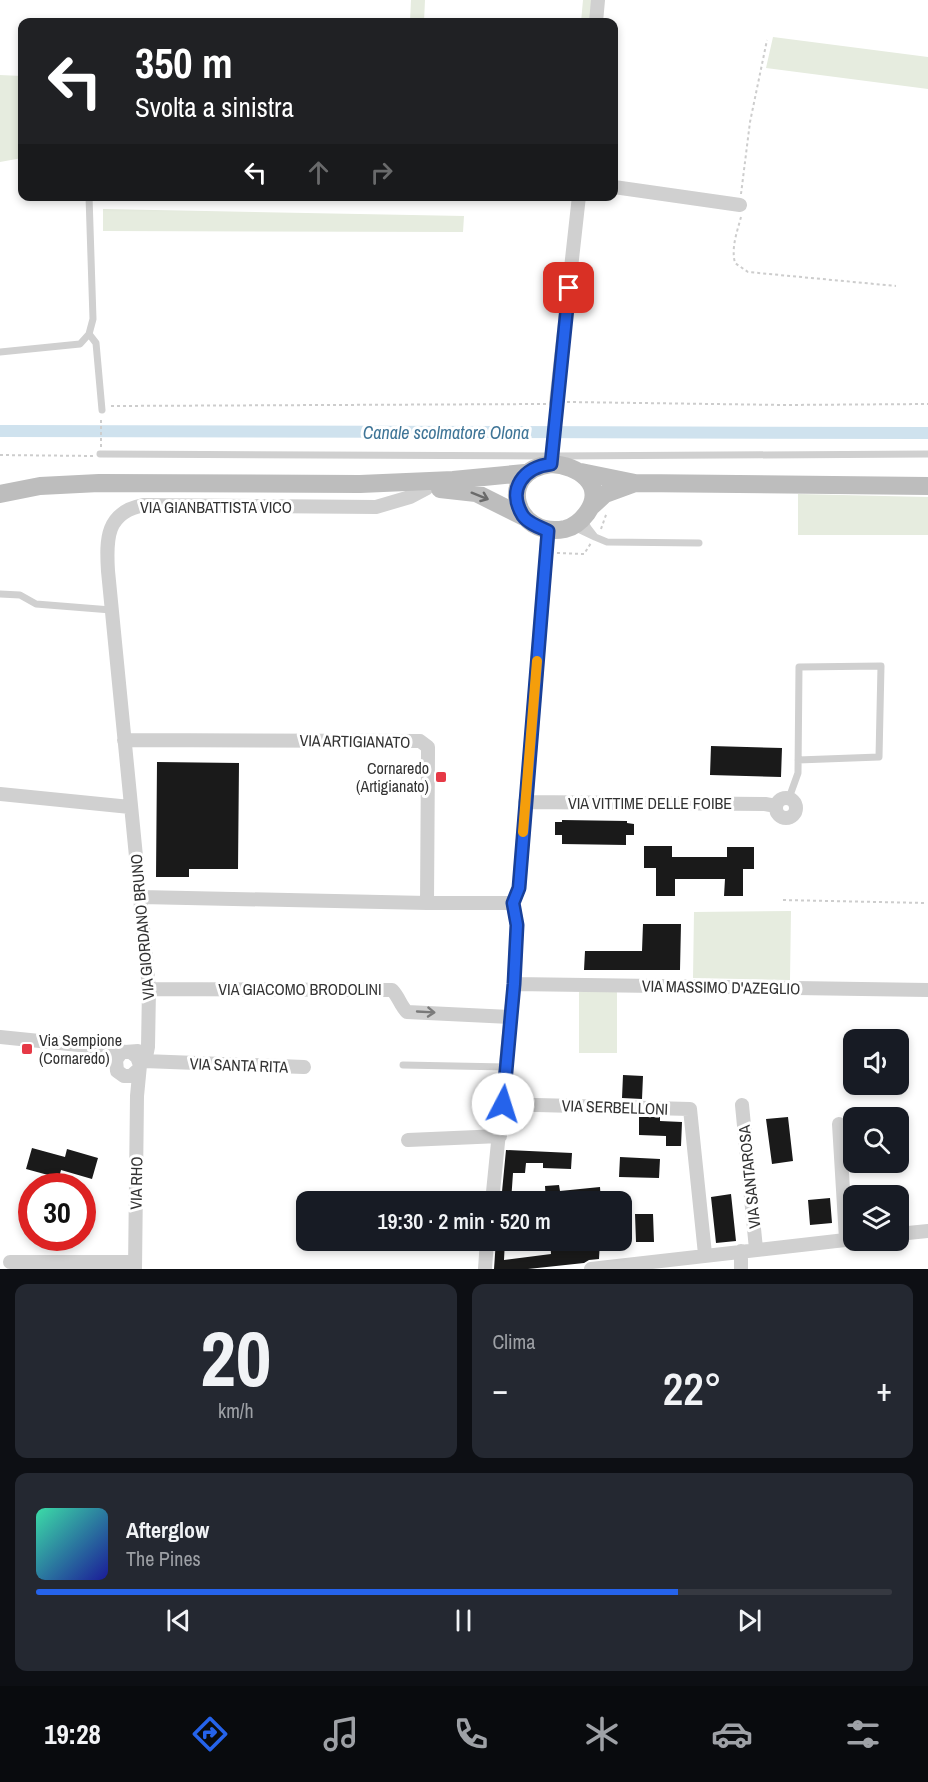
<!DOCTYPE html>
<html lang="it">
<meta charset="utf-8">
<style>
:root{--surface:#171b24;--page:#242831;--text:#f1f3f6;--muted:#9ea1a6;--line:#363941;--accent:#2563eb}
body{margin:0;font-family:"Archivo Narrow",sans-serif;background:var(--page);color:var(--text);height:100vh;display:flex;flex-direction:column;font-size:22px;white-space:nowrap}
*{box-sizing:border-box;margin:0}
p{font-size:20px;color:var(--muted)}
.icon{flex:none;width:33px;height:33px;fill:none;stroke:currentColor;stroke-width:2;stroke-linecap:round;stroke-linejoin:round}
.map{position:relative;height:1269px;overflow:hidden}
.details{display:flex;flex-direction:column;gap:15px;padding:15px;background:#0d0f14;flex:1}
.details>*{flex:none}
.top-card{position:absolute;left:18px;top:18px;width:600px;height:183px;border-radius:12px;box-shadow:0 3px 9px #0003;background:#202124;color:#fff;overflow:hidden}
.buttons{position:absolute;left:843px;top:1029px;display:grid;gap:12px}
.buttons a{display:grid;place-items:center;width:66px;height:66px;border-radius:12px;background:var(--surface);box-shadow:0 3px 9px #0003;font-size:30px}
.speed{position:absolute;left:18px;top:1173px;display:flex;gap:12px;font-size:30px;font-weight:700;text-align:center}
.speed>*{display:grid;place-content:center;width:78px;height:78px;border-radius:50%;background:var(--surface);box-shadow:0 3px 9px #0003;line-height:1}
.speed .limit{border:9px solid #d22;background:#fff;color:#111}
.pin{position:absolute;display:grid;place-items:center;width:51px;height:51px;color:#fff;margin:-26px;border-radius:12px;box-shadow:0 3px 9px #0006}
.me{position:absolute;width:66px;margin:-33px;rotate:5deg;stroke-linejoin:round;filter:drop-shadow(0 0 4px #0008)}
.turn{display:flex;align-items:center;gap:21px;height:126px;padding:0 18px;font-size:27px}
.turn .icon{width:78px;height:78px;stroke-width:2.5}
.turn b{display:block;font-size:42px;line-height:51px}
.lanes{display:flex;align-items:center;height:57px;padding:0 18px;background:#0003;justify-content:center;gap:30px;direction:ltr}
.lanes .off{opacity:.35}
.big{font-size:45px;font-weight:600;line-height:1.1}
.details .tile{flex:1;display:flex;flex-direction:column;justify-content:center;gap:9px;min-width:0;padding:0 21px;border-radius:12px;background:var(--page)}
.details .dial{align-items:center;gap:0}
.dial b{font-size:78px;line-height:1}
.song{display:flex;align-items:center;gap:18px}
.cover{width:72px;height:72px;border-radius:9px;background:linear-gradient(135deg,hsl(160 70% 55%),hsl(240 70% 35%))}
.played{height:6px;border-radius:3px;background:linear-gradient(90deg,var(--accent) 75%,var(--line) 75%)}
.keys{display:flex;justify-content:space-around;direction:ltr}
.heat{display:flex;justify-content:space-between;align-items:center;font-size:33px;direction:ltr}
.details .tiles{flex:1;display:grid;gap:15px;grid-template-columns:1fr 1fr}
.tile:last-child{grid-column:span 2}
.trip{position:absolute;left:296px;top:1191px;width:336px;height:60px;border-radius:12px;background:var(--surface);box-shadow:0 3px 9px #0003;font-weight:600;line-height:60px;text-align:center}
.tab-bar{display:flex;height:96px;justify-content:space-around;align-items:center;background:#090b0e;color:var(--muted)}
.tab-bar .icon{width:42px;height:42px}
.tab-bar .selected{color:var(--accent)}
.tab-bar b{font-size:27px;color:var(--text)}
.map>svg:first-child{display:block}
</style>
<div class="map">
<svg width="928" height="1269" viewBox="0 0 928 1269">
<rect width="100%" height="100%" fill="#fff"/>
<path fill="#e6ecdf" d="M411,0H425L424,22H410Z
M583,0H592L590,22H581Z
M773,37L928,57V89L766,68Z
M0,75L22,76V158L0,162Z
M103,209L464,216L463,232L103,231Z
M798,494L928,497V535H798Z
M791,911L790,980L693,978L694,912Z
M579,992H617V1053H579Z"/>
<g fill="none" stroke-linecap="round" stroke-linejoin="round">
<path stroke="#cfe2ee" stroke-width="12" d="M0,431L928,433"/>
</g>
<path fill="#1a1a1a" d="M711,746L782,748L781,777L710,775Z
M157,762L239,763L238,869H189V877H156Z
M562,820L627,821V823L634,824V835H626V845L562,844V835H555V822H562Z
M644,846H672V857H727V847H754V869H743V896H724L725,879H675V896H656V868H644Z
M643,924H681L680,970H584L585,951H642Z
M623,1075L643,1076L642,1099L622,1098Z
M639,1117H660V1121L682,1122L681,1146H666V1136L639,1135Z
M788,1117L793,1161L772,1164L766,1119Z
M32,1148L65,1157L67,1149L98,1158L92,1179L61,1170L59,1178L26,1169Z
M506,1150L572,1153L571,1169L543,1168V1163H526L525,1173H513L511,1202H501Z
M620,1157L660,1159L659,1178L619,1177Z
M559,1185L560,1191L600,1187L601,1202H546L545,1186Z
M731,1194L736,1241L716,1243L711,1197Z
M830,1198L832,1223L810,1225L808,1200Z
M635,1214H653L654,1242H636Z
M496,1240H505L504,1260L551,1254L550,1240H565V1243L600,1240L599,1259L589,1260L584,1263L528,1269H494Z"/>
<g fill="none" stroke-linecap="round" stroke-linejoin="round">
<path stroke="#cdcdcd" stroke-width="2" stroke-dasharray="3 3" stroke-linecap="butt" d="M741,194L750,122L767,40
M741,217C737,232 731,248 735,263L748,272L896,286
M567,402L785,405L928,404
M111,406L546,404
M101,447V417
M0,455L93,456
M601,529L607,512
M557,553L584,554L591,543
M783,900L925,903"/>
<path stroke="#d0d0d0" stroke-width="7" d="M89,334L96,343L102,410
M0,352L80,344L89,334L93,319L89,196
M100,454L552,456L928,454
M551,458L556,403
M574,527L595,537L588,528L583,518
M595,537L607,542L699,543
M0,594L20,595L36,604L111,610
M789,798L798,773L799,667L881,666L879,757L798,760
M403,1065L506,1067"/>
<path stroke="#d0d0d0" stroke-width="14" d="M596,22L598,0
M614,187L740,205
M556,403L579,196
M124,740L420,741L428,747V753L427,903
M0,794L130,807
M776 808a10 10 0 1 1 20 0a10 10 0 1 1-20 0Z
M525,802L765,804L776,806
M141,897L427,903H513
M514,984L928,990
M149,989L392,990C399,997 400,1005 407,1012L511,1017
M0,1037L79,1045L125,1052L138,1051
M125,1052L121,1053L116,1060L117,1071L124,1076H131L139,1069
M131,1052L137,1057L140,1065L137,1096L135,1269
M144,1061L304,1067
M140,1065L146,1057L148,1047L149,989L108,571C106,539 106,512 144,505L376,507L410,497L427,488
M503,1104L690,1109L705,1254
M742,1105L756,1249
M839,1124L846,1239
M408,1140L500,1136
M492,1202L514,984L517,925L513,903L519,888L548,531
M898,1234L928,1231
M741,1251V1269
M10,1262H135
M485,1269L487,1240
M591,1269L854,1239"/>
<path stroke="#bdbdbd" stroke-width="18" d="M551,464C578,465 607,485 587,513C581,521 574,527 565,529C514,539 495,471 551,464Z
M581,472L635,483L928,486
M440,489L476,493L524,517
M0,494L40,486L99,483L360,484L453,480L525,473
M592,506L605,494L635,483"/>
</g>
<defs><path id="oneway-shaft" d="M-6 0H5M1.5-3L5.5 0L1.5 3" fill="none" stroke-width="1.6" stroke-linecap="round" stroke-linejoin="round" transform="scale(1.5)"/></defs>
<use stroke="#6a6a6a" href="#oneway-shaft" transform="translate(480 496) rotate(22)"/>
<use stroke="#7a7a7a" href="#oneway-shaft" transform="translate(426 1012) rotate(3)"/>
<g fill="none" stroke-linecap="round" stroke-linejoin="round">
<defs>
<path id="route" d="M503,1104L514,984L517,925L513,903L519,888L548,531C539,527 528,523 523,516C506,489 524,467 551,464L569,288"/>
</defs>
<use href="#route" stroke="#184099" stroke-width="15"/>
<use href="#route" stroke="#2563eb" stroke-width="10"/>
<path stroke="#f59e0b" stroke-width="10" d="M523,832L537,661"/>
</g>
<g fill="#e63946" stroke="#fff" stroke-width="2">
<rect x="435" y="771" width="12" height="12" rx="3"/>
<rect x="21" y="1043" width="12" height="12" rx="3"/>
</g>
<g text-anchor="middle" dominant-baseline="central" stroke-width="6" stroke-linejoin="round" paint-order="stroke">
<g font-size="16" fill="#333" stroke="#fff">
<text x="216" y="507">VIA GIANBATTISTA VICO</text>
<text transform="translate(355 741) rotate(1)">VIA ARTIGIANATO</text>
<text x="650" y="803">VIA VITTIME DELLE FOIBE</text>
<text transform="translate(142 927) rotate(-95)">VIA GIORDANO BRUNO</text>
<text transform="translate(721 987) rotate(1)">VIA MASSIMO D'AZEGLIO</text>
<text x="300" y="989">VIA GIACOMO BRODOLINI</text>
<text transform="translate(239 1065) rotate(2)">VIA SANTA RITA</text>
<text transform="translate(615 1107) rotate(2)">VIA SERBELLONI</text>
<text transform="translate(749 1177) rotate(-96)">VIA SANTAROSA</text>
<text transform="translate(136 1183) rotate(-89)">VIA RHO</text>
</g>
<g font-size="16" fill="#333" stroke="#fff" text-anchor="end">
<text x="429" y="768">Cornaredo<tspan x="429" dy="18">(Artigianato)</tspan></text>
<text x="39" y="1040" text-anchor="start">Via Sempione<tspan x="39" dy="18">(Cornaredo)</tspan></text>
</g>
<g font-size="18" font-style="italic" fill="#3f7597" stroke="#fff">
<text x="446" y="432">Canale scolmatore Olona</text>
</g>
</g>
</svg>
<div class="buttons">
<a><svg class="icon" aria-label="sound" viewBox="0 0 24 24"><path d="M4 9h4l5-4v14l-5-4H4zM17 9q2 3 0 6"/></svg></a>
<a><svg class="icon" aria-label="search" viewBox="0 0 24 24"><circle cx="10" cy="10" r="6"/><path d="M15 15l6 6"/></svg></a>
<a><svg class="icon" aria-label="layers" viewBox="0 0 24 24"><path d="M12 4l9 5-9 5-9-5zM3 14l9 5 9-5"/></svg></a>
</div>
<div class="speed"><div class="limit">30</div></div>
<div class="pin" style="left:569px;top:288px;background:#d93025"><svg class="icon" aria-label="arrive" viewBox="0 0 24 24"><path d="M6 21V4h12l-3 4 3 4H6"/></svg></div>
<svg class="me" style="left:503px;top:1104px" viewBox="-20 -20 40 40"><circle r="19" fill="#fff"/><path d="M0-13L10 11 0 6-10 11z" fill="#2563eb"/></svg>
<div class="trip">19:30 · 2 min · 520 m</div>
<div class="top-card">
<div class="turn"><svg class="icon" aria-label="left" viewBox="0 0 24 24"><path d="M17 20v-9H6M10 6l-5 5 5 5"/></svg><div><b>350 m</b>Svolta a sinistra</div></div>
<div class="lanes"><svg class="icon" aria-label="left" viewBox="0 0 24 24"><path d="M17 20v-9H6M10 6l-5 5 5 5"/></svg><svg class="icon off" aria-label="ahead" viewBox="0 0 24 24"><path d="M12 20V5M6 11l6-6 6 6"/></svg><svg class="icon off" aria-label="right" viewBox="0 0 24 24"><path d="M7 20v-9h11M14 6l5 5-5 5"/></svg></div>
</div>
</div>
<section class="details">
<div class="tiles">
<div class="tile dial"><b>20</b><p>km/h</p></div>
<div class="tile"><p>Clima</p>
<div class="heat"><a>−</a><b class="big">22°</b><a>+</a></div>
</div>
<div class="tile">
<div class="song"><i class="cover"></i><div><b>Afterglow</b><p>The Pines</p></div></div>
<div class="played"></div>
<div class="keys"><svg class="icon" aria-label="previous" viewBox="0 0 24 24"><path d="M18 5L8 12l10 7zM5 5v14"/></svg><svg class="icon" aria-label="pause" viewBox="0 0 24 24"><path d="M8 5v14M16 5v14"/></svg><svg class="icon" aria-label="next" viewBox="0 0 24 24"><path d="M6 5l10 7-10 7zM19 5v14"/></svg></div>
</div>
</div>
</section>
<nav class="tab-bar">
<b>19:28</b>
<svg class="icon selected" aria-label="directions" viewBox="0 0 24 24"><path d="M12 3l9 9-9 9-9-9zM9 14v-3h6M13 9l2 2-2 2"/></svg>
<svg class="icon" aria-label="music" viewBox="0 0 24 24"><path d="M9 18V5l10-2v13"/><circle cx="6" cy="18" r="3"/><circle cx="16" cy="16" r="3"/></svg>
<svg class="icon" aria-label="phone" viewBox="0 0 24 24"><path d="M5 4h4l2 5-3 2q2 4 5 5l2-3 5 2v4C11 20 4 13 5 4z"/></svg>
<svg class="icon" aria-label="climate" viewBox="0 0 24 24"><path d="M12 3v18M4 7l16 10M4 17L20 7"/></svg>
<svg class="icon" aria-label="car" viewBox="0 0 24 24"><path d="M5 17H2v-5l4-1 3-4h7l3 4 3 1v5h-3M9 17h6M6 11h13"/><circle cx="7" cy="17" r="2"/><circle cx="17" cy="17" r="2"/></svg>
<svg class="icon" aria-label="filters" viewBox="0 0 24 24"><path d="M4 7h16M4 17h16"/><circle cx="9" cy="7" r="2"/><circle cx="15" cy="17" r="2"/></svg>
</nav>
